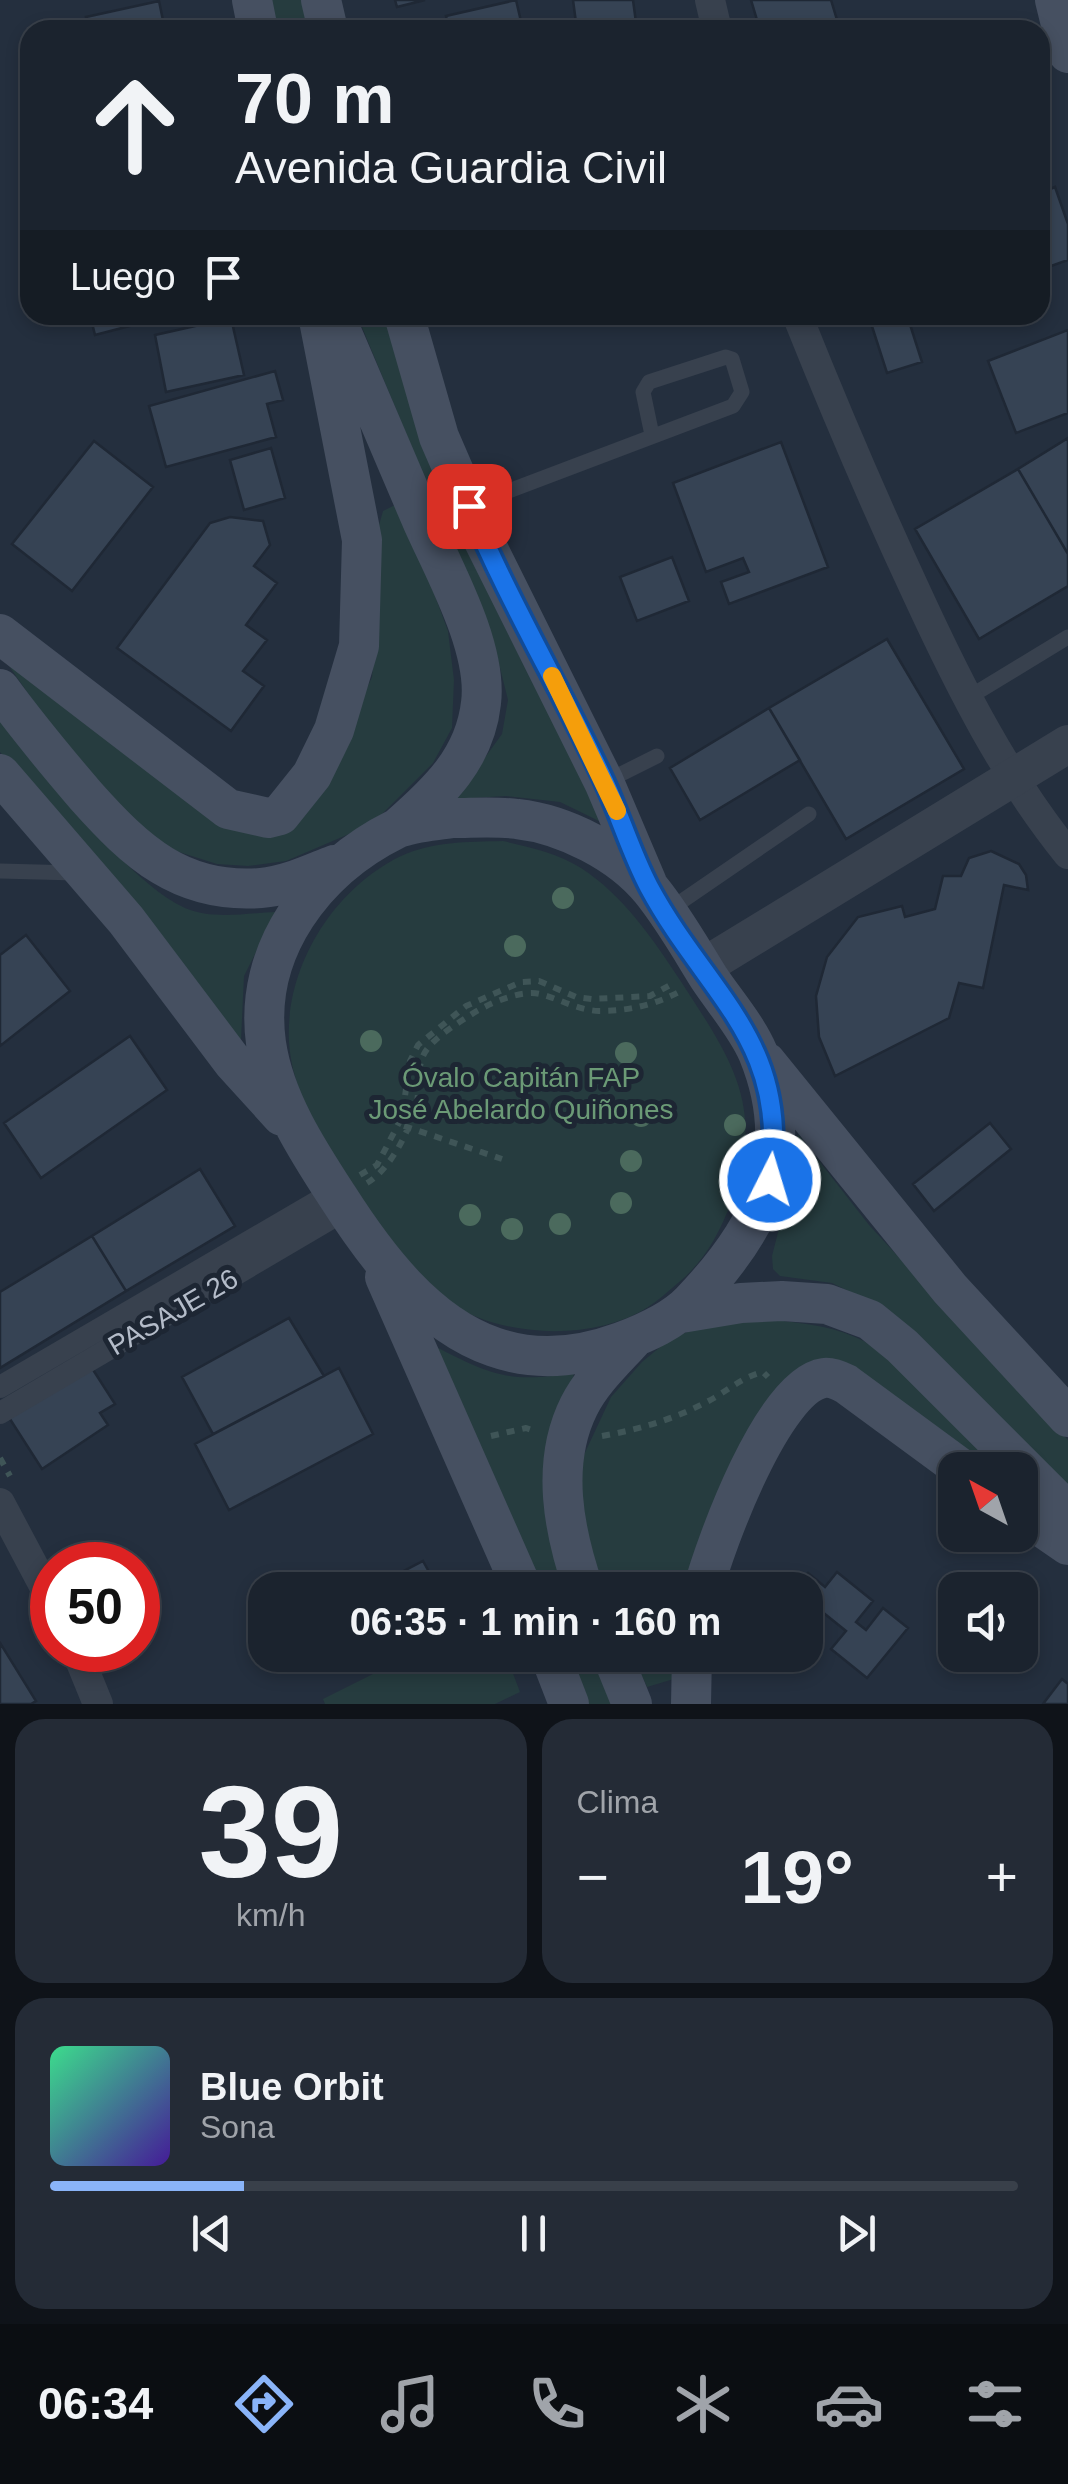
<!DOCTYPE html>
<html lang="es">
<meta charset="utf-8">
<style>
:root{--surface:#1b232e;--page:#242b36;--text:#f1f3f6;--muted:#a0a4aa;--line:#39404a;--accent:#8ab4f8}
body{margin:0;font-family:Helvetica,sans-serif;background:var(--page);color:var(--text);height:100vh;display:flex;flex-direction:column;font-size:38px;white-space:nowrap}
*{box-sizing:border-box;margin:0}
p{font-size:32px;color:var(--muted)}
.icon{flex:none;width:55px;height:55px;fill:none;stroke:currentColor;stroke-width:2;stroke-linecap:round;stroke-linejoin:round}
.map{position:relative;height:1704px;overflow:hidden}
.side{display:flex;flex-direction:column;gap:15px;padding:15px;background:#0f1319;flex:1}
.side>*{flex:none}
.top-card{position:absolute;left:20px;top:20px;width:1030px;height:305px;border-radius:30px;box-shadow:0 5px 15px #0003,0 0 0 2px var(--line);background:#1b232e;color:var(--text);overflow:hidden}
.needle{width:65px;rotate:320deg}
.controls{position:absolute;left:938px;top:1452px;display:grid;gap:20px}
.controls a{display:grid;place-items:center;width:100px;height:100px;border-radius:20px;background:var(--surface);box-shadow:0 5px 15px #0003,0 0 0 2px var(--line);font-size:50px}
.speed{position:absolute;left:30px;top:1542px;display:flex;gap:20px;font-size:50px;font-weight:700;text-align:center}
.speed>*{display:grid;place-content:center;width:130px;height:130px;border-radius:50%;background:var(--surface);box-shadow:0 5px 15px #0003,0 0 0 2px var(--line);line-height:1}
.speed .limit{border:15px solid #d22;background:#fff;color:#111}
.pin{position:absolute;display:grid;place-items:center;width:85px;height:85px;color:#fff;margin:-42px;border-radius:20px;box-shadow:0 5px 15px #0006}
.me{position:absolute;width:110px;margin:-55px;rotate:5deg;stroke-linejoin:round;filter:drop-shadow(0 0 8px #0008)}
.turn{display:flex;align-items:center;gap:35px;height:210px;padding:0 50px;font-size:45px}
.turn .icon{width:130px;height:130px;stroke-width:2.5}
.turn b{display:block;font-size:70px;line-height:85px}
.then{display:flex;align-items:center;height:95px;padding:0 50px;background:#0003;gap:20px;font-size:38px}
.big{font-size:75px;font-weight:600;line-height:1.1}
.side .widget{flex:1;display:flex;flex-direction:column;justify-content:center;gap:15px;min-width:0;padding:0 35px;border-radius:30px;background:var(--page)}
.side .dial{align-items:center;gap:0}
.dial b{font-size:130px;line-height:1}
.song{display:flex;align-items:center;gap:30px}
.cover{width:120px;height:120px;border-radius:15px;background:linear-gradient(135deg,hsl(150 70% 55%),hsl(260 70% 35%))}
.played{height:10px;border-radius:5px;background:linear-gradient(90deg,var(--accent) 20%,var(--line) 20%)}
.keys{display:flex;justify-content:space-around;direction:ltr}
.heat{display:flex;justify-content:space-between;align-items:center;font-size:55px;direction:ltr}
.side .tiles{flex:1;display:grid;gap:15px;grid-template-columns:1fr 1fr}
.widget:last-child{grid-column:span 2}
.trip{position:absolute;left:248px;top:1572px;width:575px;height:100px;border-radius:30px;background:var(--surface);box-shadow:0 5px 15px #0003,0 0 0 2px var(--line);font-weight:600;line-height:100px;text-align:center}
.menu{display:flex;height:160px;justify-content:space-around;align-items:center;background:#0b0e12;color:var(--muted)}
.menu .icon{width:70px;height:70px}
.menu .active{color:var(--accent)}
.menu b{font-size:45px;color:var(--text)}
.map>svg:first-child{display:block}
</style>
<div class="map">
<svg width="1068" height="1704" viewBox="0 0 1068 1704">
<rect width="100%" height="100%" fill="#242f3e"/>
<path fill="#263c3f" d="M268,0H309L316,30H275Z
M357,315H388L601,822L560,802L506,796L455,799L502,734L508,700L496,652Z
M395,505L403,509L448,631L454,680L452,728L433,763L381,815L356,831L286,861L248,866L217,864L179,852L147,836L68,751L0,653L249,824L341,745L372,677L381,563L379,525L383,511Z
M0,714C44,768 124,880 185,908C212,920 247,913 276,912L244,976L241,1040L94,860L0,752Z
M503,841C529,847 558,853 581,868C623,895 653,939 680,980C731,1059 767,1106 731,1203C719,1234 704,1262 678,1283C668,1291 659,1300 648,1307C596,1341 505,1338 453,1305C445,1300 438,1291 431,1284C419,1273 403,1261 393,1248C376,1226 363,1201 348,1178C321,1136 292,1093 289,1042C285,967 333,890 399,857C432,841 467,842 503,841Z
M798,1134L869,1225L1068,1440V1491L883,1308L832,1283L780,1276L773,1269L772,1256L791,1181Z
M757,1318C789,1322 825,1324 855,1337C903,1357 964,1431 1003,1470H983L825,1366L689,1590H601L582,1550V1459L611,1397L642,1362L671,1338L716,1322Z
M430,1344C490,1374 506,1384 574,1373L546,1499L571,1590H541Z
M411,1655H506L520,1692L495,1704H325L323,1699Z
M567,1655H596L616,1704H586Z
M632,1655H680L677,1678L647,1687Z"/>
<path fill="#364354" stroke="#1f2835" stroke-width="2.5" d="M395,0H425L397,7Z
M516,0L523,30H449L446,16Z
M573,0H633L637,30H577Z
M751,0H831L837,20L806,30H760Z
M159,1L165,30H89L86,17Z
M1055,187L1068,224V260L1040,270V193Z
M90,315H139L141,323L95,335Z
M875,315H907L922,362L887,373L869,317Z
M231,318L244,375L166,392L155,335Z
M1068,330V413L1016,433L988,361Z
M275,371L283,400L267,404L276,437L166,467L149,406Z
M1068,438V554L1018,469Z
M94,441L153,487L72,591L12,544Z
M781,442L828,567L729,604L721,582L749,572L743,558L706,572L673,483Z
M271,448L285,498L244,510L230,460Z
M1018,469L1068,554V586L979,639L915,529Z
M230,517L263,521L270,545L254,566L277,583L246,625L267,640L243,671L264,686L231,731L117,648L210,523Z
M672,557L689,601L637,621L620,577Z
M887,639L964,769L846,839L769,708Z
M769,708L800,760L700,820L670,768Z
M991,851L1019,864L1026,875L1028,890L1004,885L983,988L959,983L949,1018L835,1076L819,1037L816,996L827,957L858,917L902,906L905,917L935,909L943,876H961L969,858Z
M26,935L70,991L0,1046V955Z
M130,1036L167,1090L41,1178L4,1123Z
M990,1123L1011,1149L934,1211L913,1184Z
M200,1169L235,1226L126,1291L92,1236Z
M92,1236L126,1291L0,1368V1292Z
M289,1318L324,1376L213,1434L182,1377Z
M90,1365L115,1404L100,1413L108,1425L42,1469L8,1416Z
M339,1368L373,1434L229,1510L195,1444Z
M423,1561L439,1590H385L381,1583Z
M837,1572L873,1601L856,1622L866,1630L883,1608L908,1628L867,1678L831,1649L846,1631L805,1598V1590H795L808,1573L825,1587Z
M0,1643L36,1701L31,1704H0Z
M1062,1679L1068,1684V1704H1043Z"/>
<g fill="none" stroke-linecap="round" stroke-linejoin="round">
<path stroke="#3f5557" stroke-width="6" stroke-dasharray="8 8" stroke-linecap="butt" d="M404,1126L502,1159
M360,1175L377,1165L402,1117L410,1061L418,1045L466,1006L521,982L539,981L576,997L592,999L650,996L672,984
M367,1183C391,1169 411,1128 417,1101C420,1087 417,1069 423,1056C430,1040 455,1025 469,1016C485,1005 520,989 540,994C560,999 577,1010 599,1011C628,1011 654,1005 679,992
M491,1436L526,1428L537,1432
M602,1436C642,1429 678,1418 714,1398C731,1388 743,1377 763,1372L768,1377
M0,1458L10,1476"/>
<path stroke="#38414e" stroke-width="15" d="M469,506L733,406L742,392L732,359L726,357L649,382L643,392L652,435
M966,699L1068,637
M607,781L657,756
M0,871L76,873
M669,910L809,814"/>
<path stroke="#38414e" stroke-width="22" d="M0,1387L334,1192
M0,1413L345,1210"/>
<path stroke="#38414e" stroke-width="30" d="M710,0L717,30
M797,315C835,410 875,504 918,596C960,687 1005,776 1068,854
M0,1503L52,1601
M76,1650L98,1704"/>
<path stroke="#38414e" stroke-width="38" d="M703,967L1068,744"/>
<path stroke="#465061" stroke-width="40" d="M252,0L258,30
M321,0L328,30
M1055,0L1068,53
M404,315L439,437L484,541L604,782L647,883
M336,319C365,387 394,455 423,523C445,572 488,649 481,703C475,758 439,792 399,827
M0,634L228,809L268,818L280,815L312,775L334,730L359,646L362,540L318,315
M0,689C27,726 56,761 86,796C136,852 181,894 261,888C286,886 311,874 334,865
M0,774L126,920L233,1062L282,1116
M452,818C473,818 496,816 517,819C564,824 621,853 651,890C673,917 691,949 709,978C725,1002 747,1027 758,1053C800,1155 761,1229 691,1302C673,1321 645,1333 621,1342C580,1357 536,1362 494,1347C426,1324 375,1255 338,1197C308,1151 274,1099 266,1043C253,950 315,869 396,829C412,822 434,821 452,818Z
M766,1062L950,1289L1068,1417
M385,1277L523,1590
M681,1313L741,1303L782,1301L827,1304L870,1320L902,1346L1068,1512
M1020,1512L1068,1545
M584,1590C564,1532 550,1464 579,1406C592,1380 614,1360 633,1339
M703,1590C715,1545 773,1385 824,1378C831,1377 840,1381 846,1384L963,1470
M550,1655L569,1704
M612,1655L632,1704
M691,1704L692,1655"/>
</g>
<g fill="#4b6a5d">
<circle cx="563" cy="898" r="11"/>
<circle cx="515" cy="946" r="11"/>
<circle cx="371" cy="1041" r="11"/>
<circle cx="626" cy="1053" r="11"/>
<circle cx="641" cy="1116" r="11"/>
<circle cx="735" cy="1125" r="11"/>
<circle cx="631" cy="1161" r="11"/>
<circle cx="621" cy="1203" r="11"/>
<circle cx="470" cy="1215" r="11"/>
<circle cx="560" cy="1224" r="11"/>
<circle cx="512" cy="1229" r="11"/>
</g>
<g fill="none" stroke-linecap="round" stroke-linejoin="round">
<defs>
<path id="route" d="M469,506C508,600 561,689 604,781C620,815 631,853 649,887C707,995 791,1042 770,1180"/>
</defs>
<use href="#route" stroke="#114b97" stroke-width="25"/>
<use href="#route" stroke="#1a73e8" stroke-width="18"/>
<path stroke="#f59e0b" stroke-width="18" d="M552,676L617,811"/>
</g>
<g text-anchor="middle" dominant-baseline="central" stroke-width="10" stroke-linejoin="round" paint-order="stroke">
<g font-size="28" fill="#6b9a76" stroke="#1d2633">
<text x="521" y="1077">Óvalo Capitán FAP<tspan x="521" dy="32">José Abelardo Quiñones</tspan></text>
</g>
<g font-size="28" fill="#b4bcc9" stroke="#1d2633">
<text transform="translate(173 1312) rotate(-30)">PASAJE 26</text>
</g>
</g>
</svg>
<div class="controls">
<a><svg class="needle" viewBox="-14 -14 28 28"><path d="M0-13l5 13h-10z" fill="#e53935"/><path d="M0 13l5-13h-10z" fill="#a0a4aa"/></svg></a>
<a><svg class="icon" aria-label="sound" viewBox="0 0 24 24"><path d="M4 9h4l5-4v14l-5-4H4zM17 9q2 3 0 6"/></svg></a>
</div>
<div class="speed"><div class="limit">50</div></div>
<div class="pin" style="left:469px;top:506px;background:#d93025"><svg class="icon" aria-label="arrive" viewBox="0 0 24 24"><path d="M6 21V4h12l-3 4 3 4H6"/></svg></div>
<svg class="me" style="left:770px;top:1180px" viewBox="-20 -20 40 40"><circle r="17" fill="#1a73e8" stroke="#fff" stroke-width="3"/><path d="M0-11L8 9 0 5-8 9z" fill="#fff"/></svg>
<div class="trip">06:35 · 1 min · 160 m</div>
<div class="top-card">
<div class="turn"><svg class="icon" aria-label="ahead" viewBox="0 0 24 24"><path d="M12 20V5M6 11l6-6 6 6"/></svg><div><b>70 m</b>Avenida Guardia Civil</div></div>
<div class="then">Luego<svg class="icon" aria-label="arrive" viewBox="0 0 24 24"><path d="M6 21V4h12l-3 4 3 4H6"/></svg></div>
</div>
</div>
<section class="side">
<div class="tiles">
<div class="widget dial"><b>39</b><p>km/h</p></div>
<div class="widget"><p>Clima</p>
<div class="heat"><a>−</a><b class="big">19°</b><a>+</a></div>
</div>
<div class="widget">
<div class="song"><i class="cover"></i><div><b>Blue Orbit</b><p>Sona</p></div></div>
<div class="played"></div>
<div class="keys"><svg class="icon" aria-label="previous" viewBox="0 0 24 24"><path d="M18 5L8 12l10 7zM5 5v14"/></svg><svg class="icon" aria-label="pause" viewBox="0 0 24 24"><path d="M8 5v14M16 5v14"/></svg><svg class="icon" aria-label="next" viewBox="0 0 24 24"><path d="M6 5l10 7-10 7zM19 5v14"/></svg></div>
</div>
</div>
</section>
<nav class="menu">
<b>06:34</b>
<svg class="icon active" aria-label="directions" viewBox="0 0 24 24"><path d="M12 3l9 9-9 9-9-9zM9 14v-3h6M13 9l2 2-2 2"/></svg>
<svg class="icon" aria-label="music" viewBox="0 0 24 24"><path d="M9 18V5l10-2v13"/><circle cx="6" cy="18" r="3"/><circle cx="16" cy="16" r="3"/></svg>
<svg class="icon" aria-label="phone" viewBox="0 0 24 24"><path d="M5 4h4l2 5-3 2q2 4 5 5l2-3 5 2v4C11 20 4 13 5 4z"/></svg>
<svg class="icon" aria-label="climate" viewBox="0 0 24 24"><path d="M12 3v18M4 7l16 10M4 17L20 7"/></svg>
<svg class="icon" aria-label="car" viewBox="0 0 24 24"><path d="M5 17H2v-5l4-1 3-4h7l3 4 3 1v5h-3M9 17h6M6 11h13"/><circle cx="7" cy="17" r="2"/><circle cx="17" cy="17" r="2"/></svg>
<svg class="icon" aria-label="filters" viewBox="0 0 24 24"><path d="M4 7h16M4 17h16"/><circle cx="9" cy="7" r="2"/><circle cx="15" cy="17" r="2"/></svg>
</nav>
